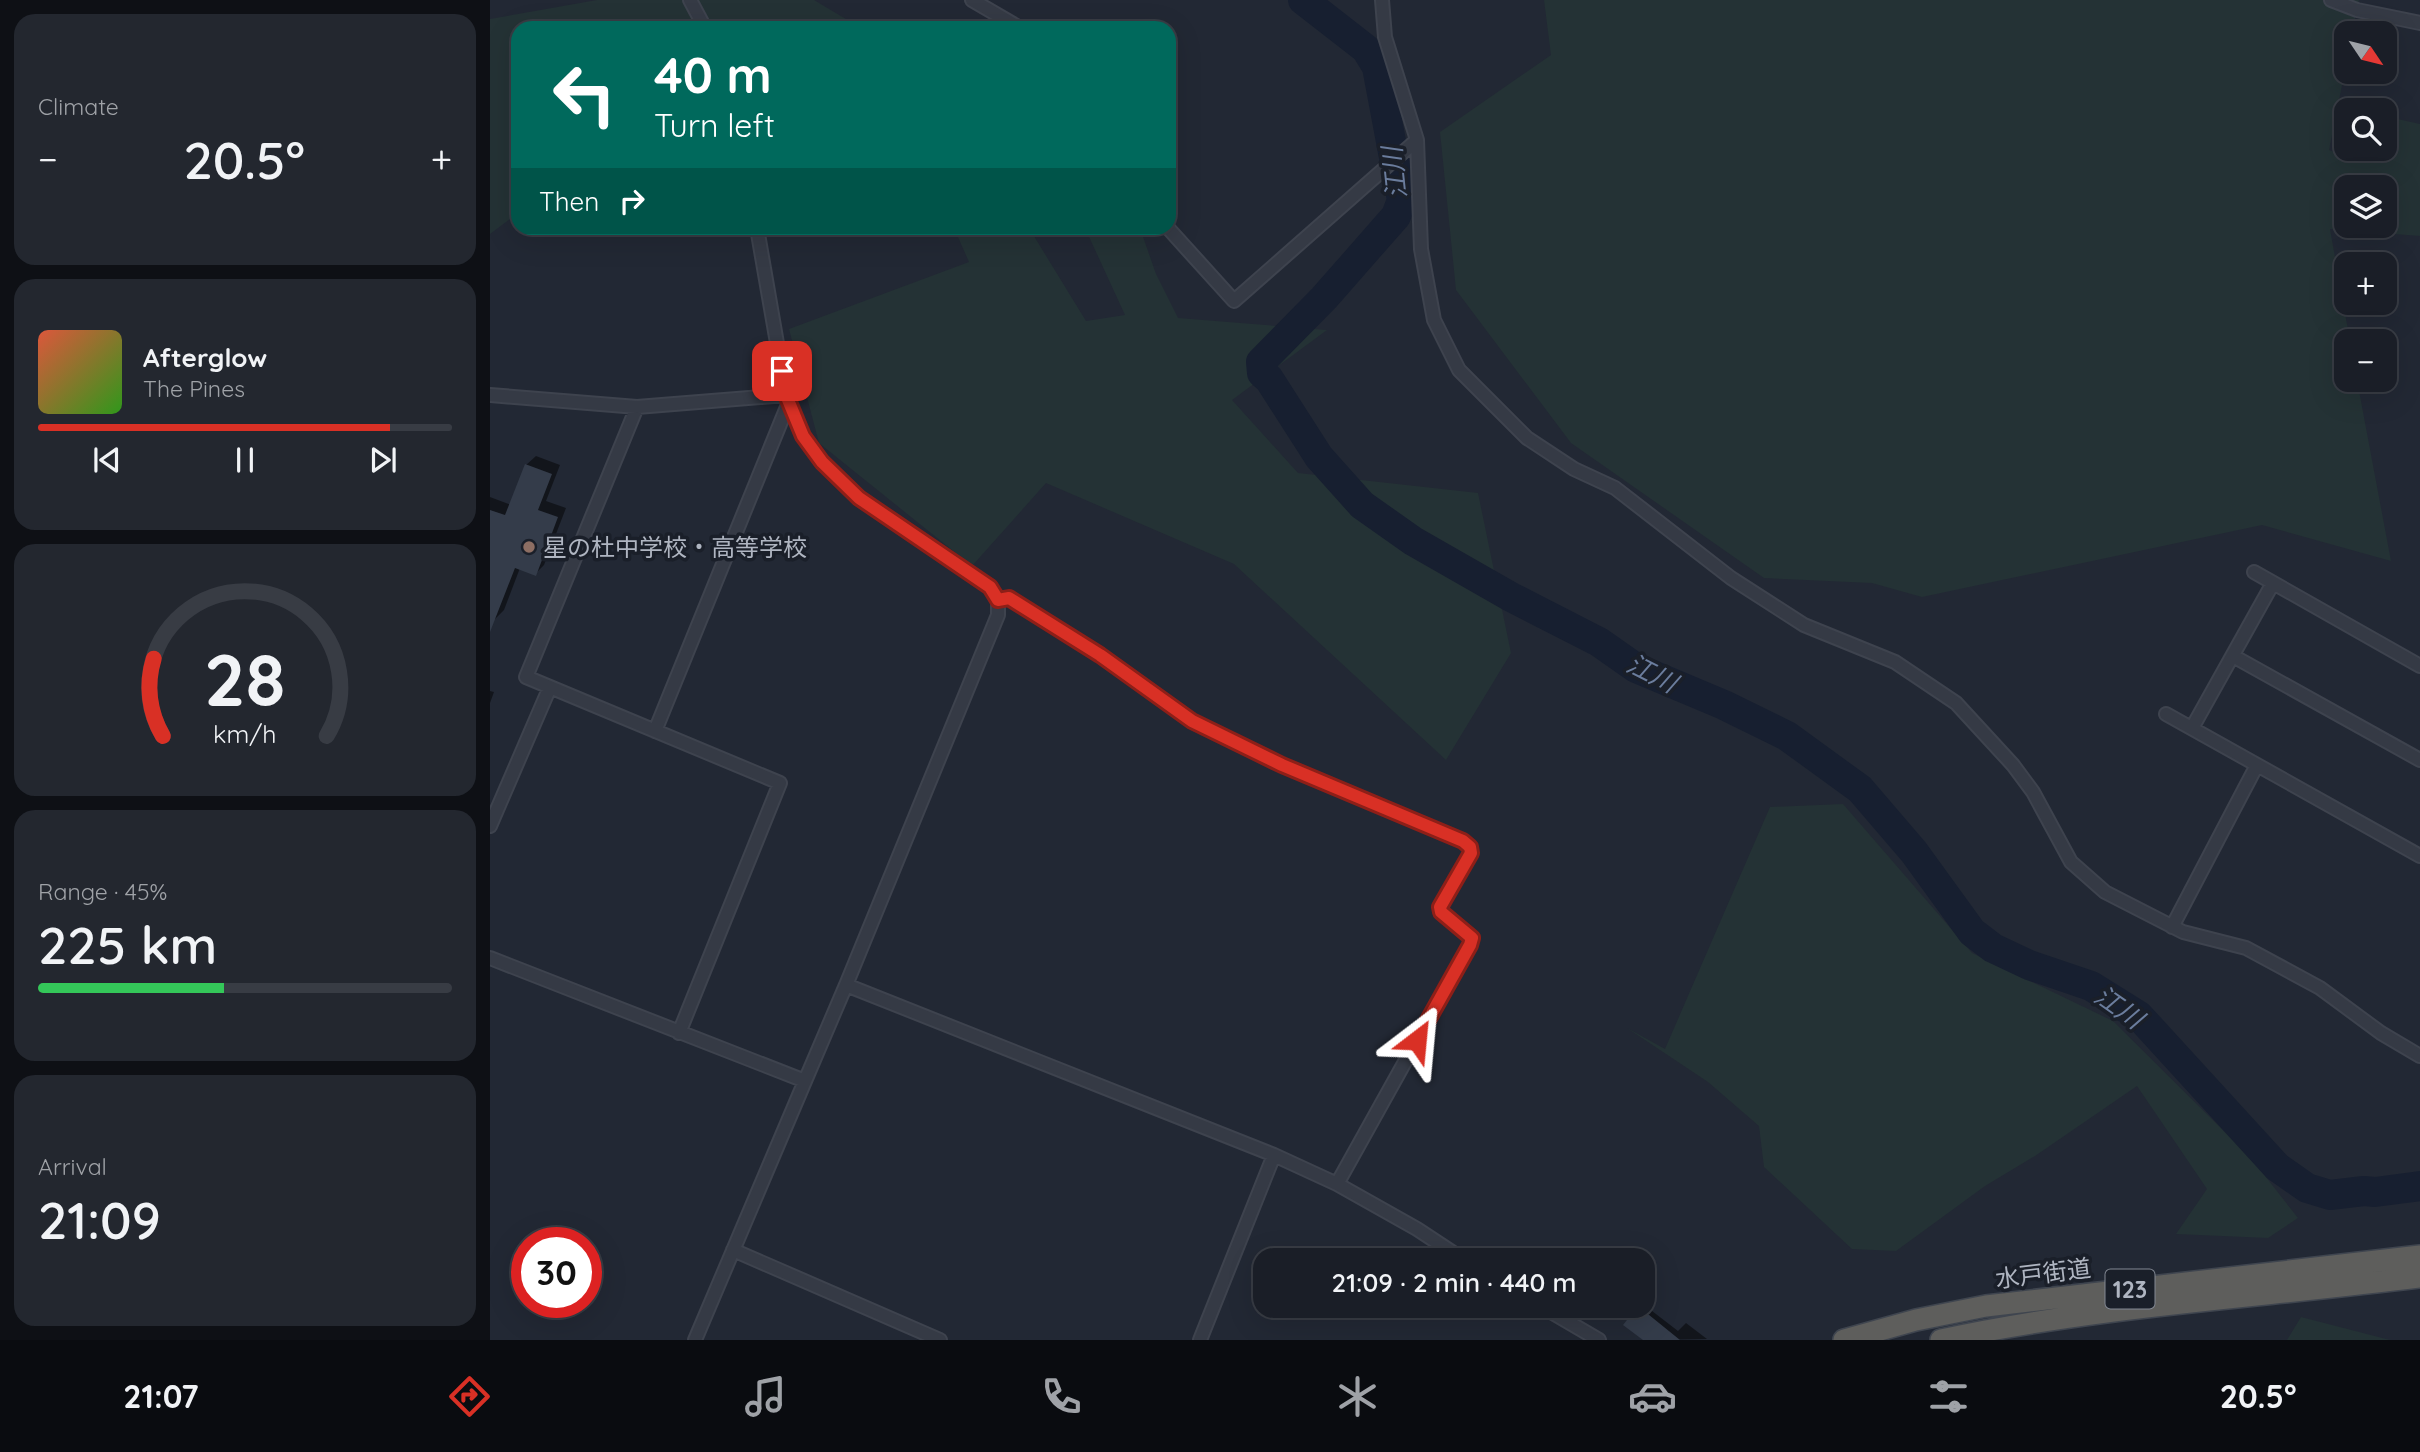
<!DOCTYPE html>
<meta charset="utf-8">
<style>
:root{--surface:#1a1e27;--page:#23272f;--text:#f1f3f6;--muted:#9fa2a7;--line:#383c44;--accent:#d93025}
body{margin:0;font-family:Quicksand,"Noto Sans JP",sans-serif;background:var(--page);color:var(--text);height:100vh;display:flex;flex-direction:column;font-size:26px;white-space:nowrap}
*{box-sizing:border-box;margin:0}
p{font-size:23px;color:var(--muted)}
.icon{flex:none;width:38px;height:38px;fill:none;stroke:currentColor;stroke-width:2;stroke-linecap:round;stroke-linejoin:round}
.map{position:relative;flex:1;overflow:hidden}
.panel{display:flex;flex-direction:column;gap:14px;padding:14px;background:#0e1015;width:490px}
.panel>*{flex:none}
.hud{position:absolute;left:21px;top:21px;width:665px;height:214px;border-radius:21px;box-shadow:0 7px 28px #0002,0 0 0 2px var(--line);background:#00695c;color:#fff;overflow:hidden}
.needle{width:46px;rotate:125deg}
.buttons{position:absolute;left:1844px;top:21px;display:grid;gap:14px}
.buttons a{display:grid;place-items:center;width:63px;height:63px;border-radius:14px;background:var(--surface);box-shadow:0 7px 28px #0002,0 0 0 2px var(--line);font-size:35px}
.speed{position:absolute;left:21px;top:1227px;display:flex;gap:14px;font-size:35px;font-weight:700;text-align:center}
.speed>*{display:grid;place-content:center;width:91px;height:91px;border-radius:50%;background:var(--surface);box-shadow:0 7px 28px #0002,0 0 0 2px var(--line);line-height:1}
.speed .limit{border:10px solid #d22;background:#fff;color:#111}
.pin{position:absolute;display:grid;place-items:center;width:60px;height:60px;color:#fff;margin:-30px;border-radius:14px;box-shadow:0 4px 10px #0006}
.me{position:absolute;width:77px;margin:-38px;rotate:29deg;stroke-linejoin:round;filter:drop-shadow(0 0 5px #0008)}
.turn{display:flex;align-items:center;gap:24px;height:147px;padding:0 28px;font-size:32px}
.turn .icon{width:91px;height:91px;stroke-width:2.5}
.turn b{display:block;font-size:49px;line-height:60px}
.then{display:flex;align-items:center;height:66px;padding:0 28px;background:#0003;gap:14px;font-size:26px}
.big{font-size:52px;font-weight:600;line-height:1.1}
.panel .widget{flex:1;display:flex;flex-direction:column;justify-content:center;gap:10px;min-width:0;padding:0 24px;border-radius:21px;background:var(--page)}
.panel .dial{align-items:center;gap:0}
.dial svg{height:182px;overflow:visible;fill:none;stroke:var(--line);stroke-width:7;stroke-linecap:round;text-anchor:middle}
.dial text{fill:var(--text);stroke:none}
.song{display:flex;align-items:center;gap:21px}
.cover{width:84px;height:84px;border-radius:10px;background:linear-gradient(135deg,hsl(10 70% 55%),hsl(110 70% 35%))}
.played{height:7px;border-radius:4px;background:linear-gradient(90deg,var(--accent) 85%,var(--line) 85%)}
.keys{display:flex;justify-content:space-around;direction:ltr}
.heat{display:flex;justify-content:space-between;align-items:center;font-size:38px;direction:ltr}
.charge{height:10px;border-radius:5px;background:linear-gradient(90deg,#34c759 45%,var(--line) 0)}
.trip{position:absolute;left:763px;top:1248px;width:402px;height:70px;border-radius:21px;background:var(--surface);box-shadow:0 7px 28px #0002,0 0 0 2px var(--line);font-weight:600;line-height:70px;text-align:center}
.menu{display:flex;height:112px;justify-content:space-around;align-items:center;background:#0a0c10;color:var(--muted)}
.menu .icon{width:49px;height:49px}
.menu .on{color:var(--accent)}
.menu b{font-size:32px;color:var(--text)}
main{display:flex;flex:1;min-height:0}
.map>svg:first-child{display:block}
</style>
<main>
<section class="panel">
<div class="widget"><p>Climate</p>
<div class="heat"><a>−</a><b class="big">20.5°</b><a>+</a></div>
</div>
<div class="widget">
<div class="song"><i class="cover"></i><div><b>Afterglow</b><p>The Pines</p></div></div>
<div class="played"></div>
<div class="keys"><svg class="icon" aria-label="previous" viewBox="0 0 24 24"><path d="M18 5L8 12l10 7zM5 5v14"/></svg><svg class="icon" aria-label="pause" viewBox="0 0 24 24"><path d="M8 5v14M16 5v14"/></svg><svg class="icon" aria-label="next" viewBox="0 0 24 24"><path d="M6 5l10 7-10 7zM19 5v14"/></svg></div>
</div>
<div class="widget dial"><svg viewBox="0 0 100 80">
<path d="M14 69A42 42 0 1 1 86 69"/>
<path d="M14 69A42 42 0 0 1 10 35" stroke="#d93025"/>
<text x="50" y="56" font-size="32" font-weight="700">28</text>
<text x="50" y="72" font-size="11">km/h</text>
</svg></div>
<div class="widget"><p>Range · 45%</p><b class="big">225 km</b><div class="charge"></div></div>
<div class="widget"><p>Arrival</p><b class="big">21:09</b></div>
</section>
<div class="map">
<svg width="1930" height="1340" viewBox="0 0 1930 1340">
<rect width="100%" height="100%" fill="#222834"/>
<path fill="#243235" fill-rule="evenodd" d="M107,0H324L371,28H28V213L0,234V19Z
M1054,0H1869L1862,33H1857V60L1839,150L1851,155L1860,149H1895V123L1903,118L1930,124V236L1840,229L1860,341H1857V380H1867L1901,561L1772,525L1432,597L1382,583L1274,578L1081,443L966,290L950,132L1061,55ZM1857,187H1895V226H1857Z
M464,228H539L596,321L635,315L595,228H650L666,274L688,318L837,330L742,400L808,473L988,493L1021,653L956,760L744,564L556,483L482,566L329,443L299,329L479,262Z
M1353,804L1482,953L1623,1021L1761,1158L1808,1218L1778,1238L1686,1234L1717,1189L1647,1086L1545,1156L1495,1186L1406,1251L1362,1249L1274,1167L1269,1126L1218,1082L1137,1028L1175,1049L1280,807Z
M1811,1317L1900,1340H1797Z"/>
<path fill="#0007" d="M46,456L70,465L56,501L76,508L54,565L45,574L30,568L14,610L5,619L0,617V497L21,505L36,465Z
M0,691L4,692L0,703Z
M1153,1304L1188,1331L1196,1323L1217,1339L1163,1340L1149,1308Z"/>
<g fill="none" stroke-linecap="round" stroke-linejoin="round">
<path stroke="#171f30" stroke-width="30" d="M813,0L876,49L887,67L912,200L906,216L834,298L771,362L772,373L779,379L829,457L872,505L923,541L1021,597L1109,642L1146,668L1234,705L1297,736L1370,789L1424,852L1482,932L1503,948L1539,965L1601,986L1649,1016L1787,1167L1817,1188L1840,1195L1874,1191L1885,1192L1930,1186"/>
</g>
<path fill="#343c4a" d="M35,464L62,474L48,510L68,517L46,576L25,568L0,632V510L15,515Z
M1148,1306L1190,1340H1153L1133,1325Z"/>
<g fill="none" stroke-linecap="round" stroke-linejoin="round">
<defs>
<path id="minor" d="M200,0L215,28
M482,0L530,28
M892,0L895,37L927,140L931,249L944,320L969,370L1037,438L1084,469L1125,488L1241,578L1314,625L1405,662L1466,703L1523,765L1543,792L1581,862L1615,892L1693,932L1756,948L1830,988L1891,1033L1930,1056
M1841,0L1867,10L1930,23
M267,228L296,395L313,436L332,462L369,498L500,587L508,600V615L356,985
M678,228L744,301L927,140
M0,395L147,407L296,395
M147,407L36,677L290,783L189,1033
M1764,572L1930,666
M508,600L519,598L610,655L702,721L792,765L973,841L980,847L981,853L950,907L951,912L982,938L980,945L847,1184
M1743,656L1930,760
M1676,714L1930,856
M1702,728L1783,583
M165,731L299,402
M0,826L60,687
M1682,927L1767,765
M0,958L315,1081L356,985L784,1155L847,1184L927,1229L974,1260
M243,1250L450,1340
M1051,1306L1109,1340
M205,1340L315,1081
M710,1340L784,1155"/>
<path id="trunk" d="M1354,1340L1426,1320L1496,1306L1930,1256
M1451,1340C1606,1306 1772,1297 1930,1277"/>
</defs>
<use href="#minor" stroke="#3e434e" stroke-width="16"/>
<use href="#trunk" stroke="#3f454f" stroke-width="24"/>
<use href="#minor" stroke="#353a45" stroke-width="12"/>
<use href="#trunk" stroke="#5e5e5c" stroke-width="21"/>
</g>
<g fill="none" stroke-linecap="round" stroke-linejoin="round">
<defs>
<path id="route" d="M292,371L296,395L313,436L332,462L369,498L500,587L508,600L519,598L610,655L702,721L792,765L973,841L980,847L981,853L950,907L951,912L982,938L980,945L927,1040"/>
</defs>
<use href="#route" stroke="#8d1f18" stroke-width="18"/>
<use href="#route" stroke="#d93025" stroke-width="12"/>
</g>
<circle fill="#8d6e63" stroke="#1a1f29" stroke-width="2.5" cx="39" cy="547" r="7"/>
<g text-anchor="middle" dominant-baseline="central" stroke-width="7" stroke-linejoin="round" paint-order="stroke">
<rect fill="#1a1f29" stroke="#828893" stroke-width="2" x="1615.5" y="1269.5" width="49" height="39" rx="5"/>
<g font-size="23" font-weight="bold" fill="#afb5c1">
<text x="1640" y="1289">123</text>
</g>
<g font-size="24" fill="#afb5c1" stroke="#1a1f29" text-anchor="start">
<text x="53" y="547">星の杜中学校・高等学校</text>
</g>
<g font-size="24" fill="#afb5c1" stroke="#1a1f29">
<text transform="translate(1553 1273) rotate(-7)">水戸街道</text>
</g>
<g font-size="26" font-style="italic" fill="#6b7d9d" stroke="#1a1f29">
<text transform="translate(904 173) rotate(-96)">江川</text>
<text transform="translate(1162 673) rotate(27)">江川</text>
<text transform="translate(1629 1007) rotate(35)">江川</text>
</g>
</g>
</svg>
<div class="buttons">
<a><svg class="needle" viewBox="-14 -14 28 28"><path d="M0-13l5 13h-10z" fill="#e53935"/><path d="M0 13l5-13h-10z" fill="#9fa2a7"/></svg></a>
<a><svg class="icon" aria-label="search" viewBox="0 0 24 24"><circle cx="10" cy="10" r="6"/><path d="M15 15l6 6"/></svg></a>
<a><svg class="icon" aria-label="layers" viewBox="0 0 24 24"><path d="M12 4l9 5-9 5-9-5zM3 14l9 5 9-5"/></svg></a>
<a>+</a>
<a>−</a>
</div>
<div class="speed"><div class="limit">30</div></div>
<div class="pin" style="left:292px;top:371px;background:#d93025"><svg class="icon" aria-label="arrive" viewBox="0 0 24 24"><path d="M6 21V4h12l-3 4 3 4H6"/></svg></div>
<svg class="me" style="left:927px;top:1040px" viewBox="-20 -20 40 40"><path d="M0-17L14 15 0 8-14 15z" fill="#d93025" stroke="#fff" stroke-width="4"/></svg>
<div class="trip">21:09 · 2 min · 440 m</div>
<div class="hud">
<div class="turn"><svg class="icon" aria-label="left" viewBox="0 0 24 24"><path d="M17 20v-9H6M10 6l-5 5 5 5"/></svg><div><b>40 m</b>Turn left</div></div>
<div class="then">Then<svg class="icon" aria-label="right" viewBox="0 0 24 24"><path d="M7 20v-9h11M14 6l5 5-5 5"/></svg></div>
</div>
</div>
</main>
<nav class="menu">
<b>21:07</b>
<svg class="icon on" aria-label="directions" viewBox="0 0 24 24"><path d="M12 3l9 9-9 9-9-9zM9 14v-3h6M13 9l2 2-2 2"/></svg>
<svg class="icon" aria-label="music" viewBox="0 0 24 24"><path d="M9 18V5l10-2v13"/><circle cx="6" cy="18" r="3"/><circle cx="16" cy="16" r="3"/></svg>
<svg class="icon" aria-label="phone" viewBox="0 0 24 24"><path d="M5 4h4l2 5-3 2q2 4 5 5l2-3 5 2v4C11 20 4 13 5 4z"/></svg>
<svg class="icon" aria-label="climate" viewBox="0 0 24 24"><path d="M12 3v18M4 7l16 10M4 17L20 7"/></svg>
<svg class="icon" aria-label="car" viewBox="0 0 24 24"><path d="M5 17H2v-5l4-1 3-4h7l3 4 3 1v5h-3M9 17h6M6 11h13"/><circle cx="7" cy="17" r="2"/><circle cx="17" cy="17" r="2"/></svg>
<svg class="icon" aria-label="filters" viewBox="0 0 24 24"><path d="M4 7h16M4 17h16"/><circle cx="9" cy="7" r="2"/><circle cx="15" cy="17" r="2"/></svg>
<b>20.5°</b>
</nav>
